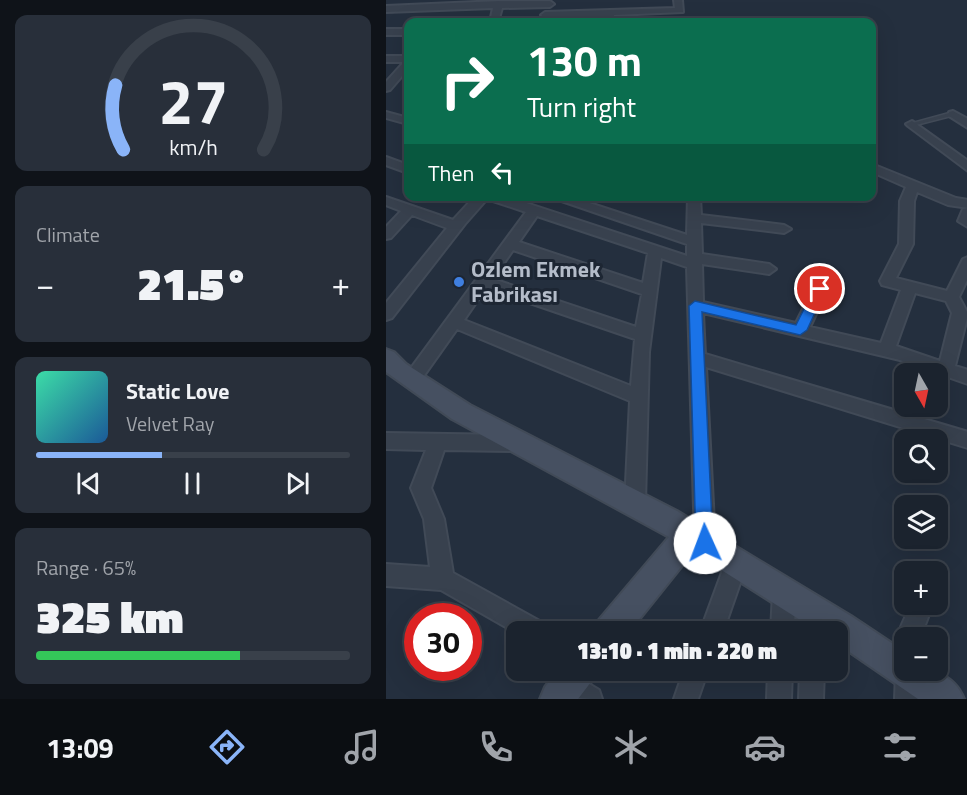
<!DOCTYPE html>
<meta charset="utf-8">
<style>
:root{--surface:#1b232e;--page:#282f3a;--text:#f1f3f6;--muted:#a0a4aa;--line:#39404a;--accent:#8ab4f8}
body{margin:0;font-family:"Titillium Web",sans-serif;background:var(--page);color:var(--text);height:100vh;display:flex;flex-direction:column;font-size:22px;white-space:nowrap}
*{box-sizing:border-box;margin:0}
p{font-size:20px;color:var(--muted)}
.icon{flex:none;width:33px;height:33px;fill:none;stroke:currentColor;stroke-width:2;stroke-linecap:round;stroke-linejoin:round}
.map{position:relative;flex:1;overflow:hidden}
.sheet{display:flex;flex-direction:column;gap:15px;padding:15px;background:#0f1319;width:386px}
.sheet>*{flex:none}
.banner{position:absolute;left:18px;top:18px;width:472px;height:183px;border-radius:12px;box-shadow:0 6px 24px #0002,0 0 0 2px var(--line);background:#0b6e4f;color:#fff;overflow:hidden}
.needle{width:39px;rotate:171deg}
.buttons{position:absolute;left:508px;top:363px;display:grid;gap:12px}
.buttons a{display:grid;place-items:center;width:54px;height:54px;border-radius:12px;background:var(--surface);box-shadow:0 6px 24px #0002,0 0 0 2px var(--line);font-size:30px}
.speed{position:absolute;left:18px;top:603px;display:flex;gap:12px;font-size:30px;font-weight:700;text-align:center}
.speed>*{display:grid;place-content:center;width:78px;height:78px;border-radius:50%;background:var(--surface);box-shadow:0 6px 24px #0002,0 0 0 2px var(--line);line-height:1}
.speed .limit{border:9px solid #d22;background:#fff;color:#111}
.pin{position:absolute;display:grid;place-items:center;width:51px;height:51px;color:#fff;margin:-26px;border:3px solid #fff;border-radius:50%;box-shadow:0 2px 6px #0007}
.me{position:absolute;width:66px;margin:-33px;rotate:358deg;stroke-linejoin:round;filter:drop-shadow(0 0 4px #0008)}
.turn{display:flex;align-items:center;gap:21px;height:126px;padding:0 24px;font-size:27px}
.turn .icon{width:78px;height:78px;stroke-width:2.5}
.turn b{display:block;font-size:42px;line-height:51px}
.then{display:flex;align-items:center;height:57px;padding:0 24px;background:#0003;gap:12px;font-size:22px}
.big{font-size:45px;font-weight:800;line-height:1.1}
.sheet .card{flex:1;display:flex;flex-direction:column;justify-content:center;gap:9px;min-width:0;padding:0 21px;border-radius:12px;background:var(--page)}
.sheet .dial{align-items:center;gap:0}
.dial svg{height:156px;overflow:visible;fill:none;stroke:var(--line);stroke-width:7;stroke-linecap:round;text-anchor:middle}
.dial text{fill:var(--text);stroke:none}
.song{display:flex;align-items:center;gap:18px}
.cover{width:72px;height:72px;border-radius:9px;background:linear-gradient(135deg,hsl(160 70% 55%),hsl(210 70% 35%))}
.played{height:6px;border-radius:3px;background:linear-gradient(90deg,var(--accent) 40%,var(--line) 40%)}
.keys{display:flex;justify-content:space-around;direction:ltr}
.heat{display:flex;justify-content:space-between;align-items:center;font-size:33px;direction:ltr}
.charge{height:9px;border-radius:4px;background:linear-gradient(90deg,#34c759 65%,var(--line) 0)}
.trip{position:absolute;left:120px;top:621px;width:342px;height:60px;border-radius:12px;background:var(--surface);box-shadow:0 6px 24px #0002,0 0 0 2px var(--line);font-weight:800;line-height:60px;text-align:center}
.menu{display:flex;height:96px;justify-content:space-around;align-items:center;background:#0b0e12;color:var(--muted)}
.menu .icon{width:42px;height:42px}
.menu .current{color:var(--accent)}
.menu b{font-size:27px;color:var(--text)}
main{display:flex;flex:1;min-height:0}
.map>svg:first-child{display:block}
</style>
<main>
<section class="sheet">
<div class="card dial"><svg viewBox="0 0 100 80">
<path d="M14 69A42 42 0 1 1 86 69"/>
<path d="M14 69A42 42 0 0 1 10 36" stroke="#8ab4f8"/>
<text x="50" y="56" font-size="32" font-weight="700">27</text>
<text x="50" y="72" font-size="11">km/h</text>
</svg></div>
<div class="card"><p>Climate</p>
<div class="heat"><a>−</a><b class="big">21.5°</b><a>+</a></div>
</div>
<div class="card">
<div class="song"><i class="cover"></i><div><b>Static Love</b><p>Velvet Ray</p></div></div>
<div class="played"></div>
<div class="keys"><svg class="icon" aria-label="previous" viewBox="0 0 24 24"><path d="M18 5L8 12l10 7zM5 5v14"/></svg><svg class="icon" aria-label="pause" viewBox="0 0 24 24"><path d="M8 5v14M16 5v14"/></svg><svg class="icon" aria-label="next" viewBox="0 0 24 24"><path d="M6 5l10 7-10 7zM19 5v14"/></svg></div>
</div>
<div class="card"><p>Range · 65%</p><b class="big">325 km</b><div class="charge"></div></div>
</section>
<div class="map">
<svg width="582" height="699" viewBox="0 0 582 699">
<rect width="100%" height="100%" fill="#242f3e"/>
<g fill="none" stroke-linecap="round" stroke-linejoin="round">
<defs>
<path id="lane" d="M567,112L570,114L569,115L526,126L523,124Z"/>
<path id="street" d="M288,0H296L297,12L228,15L227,22H219V16L159,18L155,15L159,12L289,8Z
M113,1H164L168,4L164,7L116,8L112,22H104L107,8L0,12V6Z
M0,29H22V35H0Z
M0,56H22V69L4,90L0,91V82L18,62H0Z
M567,111L582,119V128L563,116V112Z
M0,112L22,118V124L0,118Z
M526,121L582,161V171L522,126L520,124Z
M0,157L22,165V173L0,165Z
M486,164L570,198L582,200V208L562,205L531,192L528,201L527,244L510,278L561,291L577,259L582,257V278L573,297L582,314L569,366L582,370V384L514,360L317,313L319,354L582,432V448L320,367L329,543L326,550L319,553L312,550L309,543L301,267L275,258L263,352L259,503L256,509L249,512L242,509L239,503L244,401L71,329L32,384L26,386L20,384L17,379L140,212L101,199L79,224L6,318L0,320V303L61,228L26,215L5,238L0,239V227L15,211L0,205V197L67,220L89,196H119L301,256V244L161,196H182L301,235L302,196H314L315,215L398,225L405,229L398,233L315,223L316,254L383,264L390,269L383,274L316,264L317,302L410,323L429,285L434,284L442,289L424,327L495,343L515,290L496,285L494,281L513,244L514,201L520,187L486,172ZM151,216L262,253L257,283L133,242ZM127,250L256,294L250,327L107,279ZM100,288L249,339L245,386L78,320ZM529,293L560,301L566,313L554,361L510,346Z
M582,208V227L572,221L577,209Z
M0,433L131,435L138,437L140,443L138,449L131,451L58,450L45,488L58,519L67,573L159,624L162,632L130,633L55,590L0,586V564L44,567L38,519L25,488L40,450L0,449Z
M350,553L358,556L361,563L337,632H314L342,556Z
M398,581L406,584L409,592L408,632H385L387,592L390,584Z
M525,604H547L534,638H519V648L514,646L510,638Z
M519,662V670H533L534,673L533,699H509L510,673L514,665Z
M298,670H322L312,699H288Z
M382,670H406L405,699H381Z
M414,670H438L437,699H413Z
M183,672L213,690L216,699C198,699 179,699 171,684L174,675Z"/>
<path id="secondary" d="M0,349L8,352L20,364L84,405L291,511L465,616L519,652V670C545,670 567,672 578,699H532L452,644V632H433L307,552L243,632H208L212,621L283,537L66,419L0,372Z
M172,670H209L205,682L192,699H154L159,687Z"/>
</defs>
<use href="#lane" stroke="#414a57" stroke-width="3"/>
<use href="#street" stroke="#414a57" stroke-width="4"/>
<use href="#secondary" stroke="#414a57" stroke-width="4"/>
<use href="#lane" fill="#38414e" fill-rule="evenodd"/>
<use href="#street" fill="#38414e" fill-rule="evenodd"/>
<use href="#secondary" fill="#465061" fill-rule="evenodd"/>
</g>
<path fill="#1a73e8" stroke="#114b97" stroke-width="1.5" d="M434,284L440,289L421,330L414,335L316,312L327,543L325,549L319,552L312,549L310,543L303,306L309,301L410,325L428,289Z"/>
<circle fill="#3f7fe0" stroke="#1d2633" stroke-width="2" cx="73" cy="282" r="6"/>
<g text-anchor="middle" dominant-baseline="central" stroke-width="6" stroke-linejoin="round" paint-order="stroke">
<g font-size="22" font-weight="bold" fill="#b4bcc9" stroke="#1d2633" text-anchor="start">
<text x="85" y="269">Ozlem Ekmek<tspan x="85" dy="25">Fabrikası</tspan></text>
</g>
</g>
</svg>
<div class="buttons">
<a><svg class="needle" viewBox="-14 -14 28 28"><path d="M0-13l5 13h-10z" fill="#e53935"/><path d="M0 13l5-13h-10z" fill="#a0a4aa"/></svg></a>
<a><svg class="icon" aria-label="search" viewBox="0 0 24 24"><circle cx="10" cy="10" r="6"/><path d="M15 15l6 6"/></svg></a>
<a><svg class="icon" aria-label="layers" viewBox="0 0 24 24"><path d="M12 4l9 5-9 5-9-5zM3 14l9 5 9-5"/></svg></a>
<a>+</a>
<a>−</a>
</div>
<div class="speed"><div class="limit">30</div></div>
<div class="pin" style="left:434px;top:289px;background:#d93025"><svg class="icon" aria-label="arrive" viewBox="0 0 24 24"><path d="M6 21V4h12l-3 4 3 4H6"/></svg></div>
<svg class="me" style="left:319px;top:543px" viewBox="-20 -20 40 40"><circle r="19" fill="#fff"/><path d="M0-13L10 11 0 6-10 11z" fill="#1a73e8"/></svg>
<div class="trip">13:10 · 1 min · 220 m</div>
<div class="banner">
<div class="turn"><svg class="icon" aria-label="right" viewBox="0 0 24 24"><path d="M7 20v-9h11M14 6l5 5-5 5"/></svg><div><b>130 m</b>Turn right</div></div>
<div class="then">Then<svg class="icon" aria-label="left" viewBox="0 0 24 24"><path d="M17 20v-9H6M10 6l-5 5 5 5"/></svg></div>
</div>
</div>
</main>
<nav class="menu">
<b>13:09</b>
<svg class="icon current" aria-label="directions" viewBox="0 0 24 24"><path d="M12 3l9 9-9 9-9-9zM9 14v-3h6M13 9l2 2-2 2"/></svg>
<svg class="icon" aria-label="music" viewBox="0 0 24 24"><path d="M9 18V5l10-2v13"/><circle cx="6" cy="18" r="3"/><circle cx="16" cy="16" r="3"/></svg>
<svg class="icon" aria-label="phone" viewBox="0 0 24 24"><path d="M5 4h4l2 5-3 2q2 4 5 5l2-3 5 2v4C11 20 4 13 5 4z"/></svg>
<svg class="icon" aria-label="climate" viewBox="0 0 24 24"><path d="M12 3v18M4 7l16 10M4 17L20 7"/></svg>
<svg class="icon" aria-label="car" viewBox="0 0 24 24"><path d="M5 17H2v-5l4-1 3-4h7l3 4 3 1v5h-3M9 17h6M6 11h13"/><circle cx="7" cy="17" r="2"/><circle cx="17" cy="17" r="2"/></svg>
<svg class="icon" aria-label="filters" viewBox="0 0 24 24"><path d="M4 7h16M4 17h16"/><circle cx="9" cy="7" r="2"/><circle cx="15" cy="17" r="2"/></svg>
</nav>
